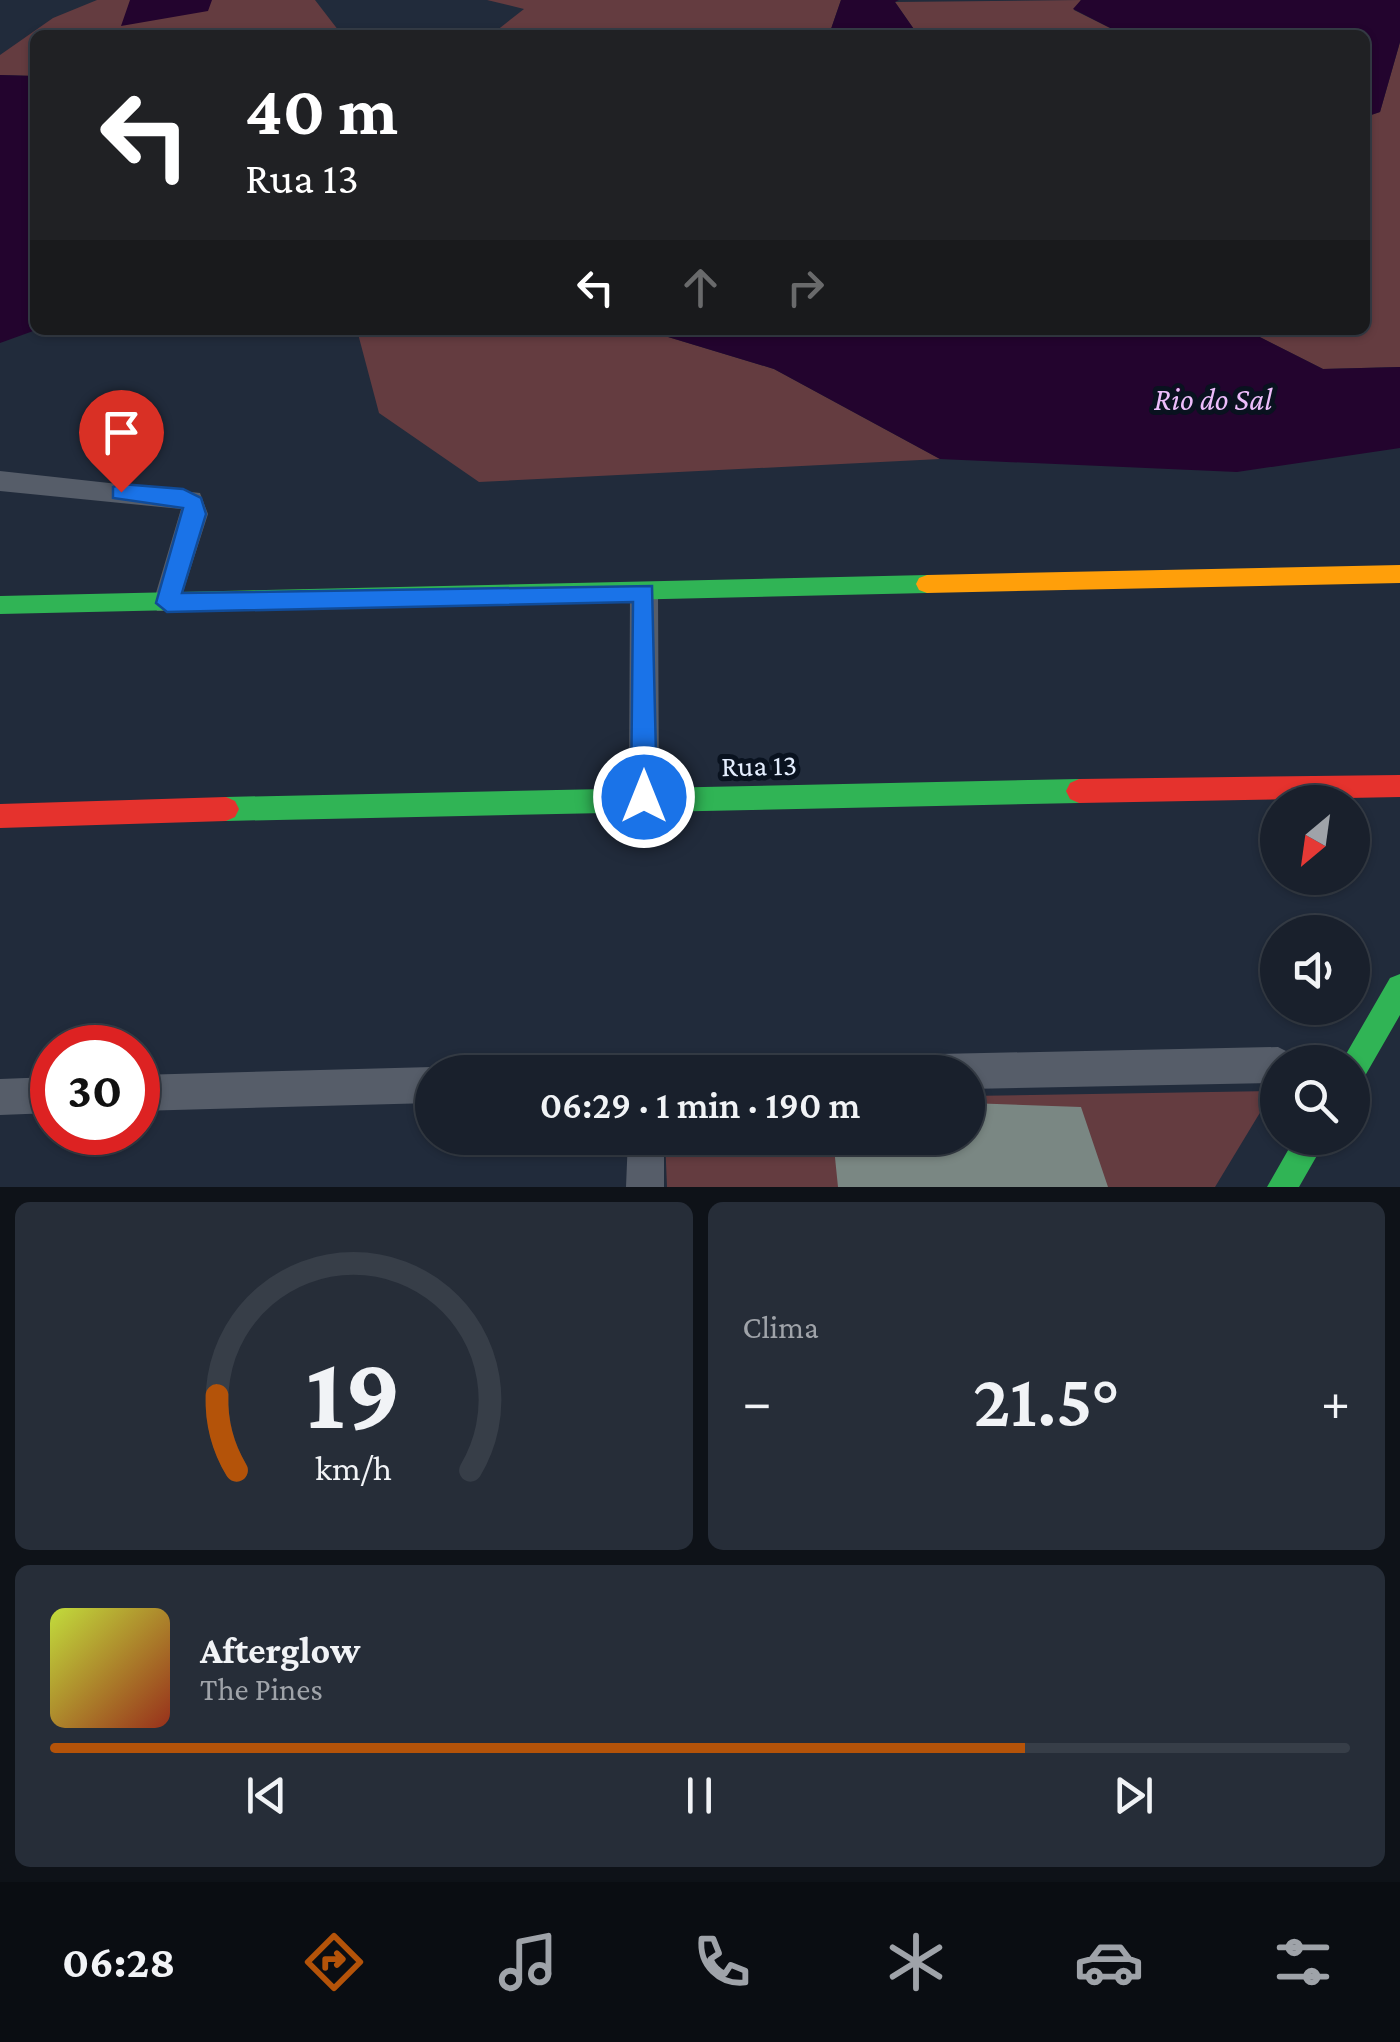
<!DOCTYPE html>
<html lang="pt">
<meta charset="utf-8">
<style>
:root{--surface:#19202c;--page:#262d38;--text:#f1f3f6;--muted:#9fa3a9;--line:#373e48;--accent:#b45309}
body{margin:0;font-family:"Crimson Pro",serif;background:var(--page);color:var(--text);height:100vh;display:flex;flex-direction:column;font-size:38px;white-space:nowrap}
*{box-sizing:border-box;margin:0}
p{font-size:32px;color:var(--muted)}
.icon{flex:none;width:55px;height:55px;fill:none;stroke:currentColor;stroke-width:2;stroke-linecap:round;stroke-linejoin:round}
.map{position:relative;height:1187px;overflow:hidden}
.side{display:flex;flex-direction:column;gap:15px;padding:15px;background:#0e1218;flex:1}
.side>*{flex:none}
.top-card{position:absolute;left:30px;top:30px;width:1340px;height:305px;border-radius:15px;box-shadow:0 2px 8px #0004,0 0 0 2px var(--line);background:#202124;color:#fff;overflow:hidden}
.needle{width:65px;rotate:209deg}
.controls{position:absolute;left:1260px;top:785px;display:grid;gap:20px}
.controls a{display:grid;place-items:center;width:110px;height:110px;border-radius:50%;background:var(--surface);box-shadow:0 2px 8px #0004,0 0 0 2px var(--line);font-size:50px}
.speed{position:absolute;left:30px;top:1025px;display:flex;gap:20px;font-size:50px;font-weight:700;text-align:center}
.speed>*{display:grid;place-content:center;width:130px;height:130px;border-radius:50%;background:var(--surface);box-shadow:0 2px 8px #0004,0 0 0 2px var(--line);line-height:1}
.speed .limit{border:15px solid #d22;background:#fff;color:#111}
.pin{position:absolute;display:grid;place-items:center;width:85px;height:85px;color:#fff;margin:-102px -42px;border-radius:50% 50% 50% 0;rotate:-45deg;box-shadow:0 0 10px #0007}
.pin .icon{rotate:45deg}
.me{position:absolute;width:110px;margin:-55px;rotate:0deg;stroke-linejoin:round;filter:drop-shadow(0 0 8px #0008)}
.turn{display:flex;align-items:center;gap:35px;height:210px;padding:0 50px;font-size:45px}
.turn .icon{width:130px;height:130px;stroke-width:2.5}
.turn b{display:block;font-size:70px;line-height:85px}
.lanes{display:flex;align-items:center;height:95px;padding:0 50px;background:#0003;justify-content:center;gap:50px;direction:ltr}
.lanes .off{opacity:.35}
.big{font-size:75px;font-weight:600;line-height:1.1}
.side .widget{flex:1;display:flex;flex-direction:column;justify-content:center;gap:15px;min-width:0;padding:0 35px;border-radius:15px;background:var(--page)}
.side .dial{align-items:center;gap:0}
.dial svg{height:260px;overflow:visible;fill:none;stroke:var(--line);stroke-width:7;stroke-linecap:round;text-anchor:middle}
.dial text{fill:var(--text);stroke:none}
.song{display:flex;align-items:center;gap:30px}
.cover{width:120px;height:120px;border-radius:15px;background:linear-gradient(135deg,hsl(70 70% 55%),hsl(10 70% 35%))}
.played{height:10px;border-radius:5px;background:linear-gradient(90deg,var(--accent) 75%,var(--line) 75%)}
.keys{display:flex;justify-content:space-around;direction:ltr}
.heat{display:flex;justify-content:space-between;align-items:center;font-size:55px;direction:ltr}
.side .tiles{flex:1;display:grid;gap:15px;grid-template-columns:1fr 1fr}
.widget:last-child{grid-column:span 2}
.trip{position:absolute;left:415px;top:1055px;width:570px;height:100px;border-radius:50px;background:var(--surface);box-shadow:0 2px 8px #0004,0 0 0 2px var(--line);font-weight:600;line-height:100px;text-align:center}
.tabs{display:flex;height:160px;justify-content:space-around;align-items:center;background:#0a0d12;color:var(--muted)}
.tabs .icon{width:70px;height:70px}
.tabs .on{color:var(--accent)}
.tabs b{font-size:45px;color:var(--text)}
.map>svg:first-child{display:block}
</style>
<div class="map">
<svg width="1400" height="1187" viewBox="0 0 1400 1187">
<rect width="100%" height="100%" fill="#212b3b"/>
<path fill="#643c40" d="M97,0H315L342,35H35V76L0,75V55L53,18Z
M487,0H841L831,29L752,35H491L524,9Z
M1081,0L1074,10L1124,35H918L895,2Z
M1400,42V367L1323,369L1246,330H1365V117L1380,112Z
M357,330H645L774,369L940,459L479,482L379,413Z
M1273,1091L1215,1187H667L665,1138H968V1096Z"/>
<path fill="#23042e" d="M130,0H212L208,11L121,26Z
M841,0H899L895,2L918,35H752L831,29Z
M1081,0H1400V42L1380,112L1365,117V35H1124L1073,9Z
M0,75L35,76L36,330L0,343Z
M645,330H1246L1323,369L1400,367V448L1237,472L940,459L774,369Z"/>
<path fill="#7a8783" d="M968,1103L1081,1107L1108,1187H838L833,1138H968Z"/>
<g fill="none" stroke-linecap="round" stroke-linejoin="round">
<path fill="#565d69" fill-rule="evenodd" d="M0,471L200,493L208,514L177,611H157L153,603L181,509L0,491Z
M644,582L654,585L658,593L659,797L655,807L644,811L633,807L629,797L630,593L634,585Z
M1278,1047L1290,1053L1295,1062H1278V1083L968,1089V1072H920L925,1059L938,1054Z
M432,1067L445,1072H432V1103L138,1111V1075Z
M52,1077V1113L0,1115V1079Z
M628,1138H664V1187H626Z"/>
<path fill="#30b455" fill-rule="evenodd" d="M927,575L935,578L938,584L935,590L927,593L0,614V596Z
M1079,779L1088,783L1092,791L1088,799L1079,803L226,821L217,817L213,809L217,801L226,797Z
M1400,974V1015L1362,1081L1352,1085V1062L1342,1061L1390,978Z
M1295,1138H1327L1299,1187H1267Z"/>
<path fill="#ff9f0a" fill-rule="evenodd" d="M1400,565V583L927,593L919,590L916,584L919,578L927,575Z"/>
<path fill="#e5322d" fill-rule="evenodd" d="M1400,775V797L1079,803L1070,799L1066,791L1070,783L1079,779Z
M226,797L235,801L239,809L235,817L226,821L0,828V804Z"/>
</g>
<path fill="#1a73e8" stroke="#114b97" stroke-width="2.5" d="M121,484L183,489L201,498L206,514L182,593L652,586L657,797L653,806L644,809L635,806L631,797L633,602L167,612L156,603L183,508L113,498V487Z"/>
<g text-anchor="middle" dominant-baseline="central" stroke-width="10" stroke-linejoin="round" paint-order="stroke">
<g font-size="30" fill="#e3edfd" stroke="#09121f">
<text transform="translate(759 765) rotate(-1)">Rua 13</text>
</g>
<g font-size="32" font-style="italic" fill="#edbdfb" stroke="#09121f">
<text x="1213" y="399">Rio do Sal</text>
</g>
</g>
</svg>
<div class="controls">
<a><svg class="needle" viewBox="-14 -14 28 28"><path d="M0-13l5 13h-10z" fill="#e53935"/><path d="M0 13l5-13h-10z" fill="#9fa3a9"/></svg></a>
<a><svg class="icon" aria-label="sound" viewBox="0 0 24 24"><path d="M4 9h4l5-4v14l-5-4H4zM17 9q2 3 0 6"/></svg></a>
<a><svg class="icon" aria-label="search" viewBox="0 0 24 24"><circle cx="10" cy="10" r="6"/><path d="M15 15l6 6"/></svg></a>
</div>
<div class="speed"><div class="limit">30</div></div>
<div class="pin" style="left:121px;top:492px;background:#d93025"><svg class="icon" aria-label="arrive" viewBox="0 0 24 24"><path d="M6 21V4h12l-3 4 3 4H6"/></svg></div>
<svg class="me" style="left:644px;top:797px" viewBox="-20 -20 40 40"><circle r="17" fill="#1a73e8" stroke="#fff" stroke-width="3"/><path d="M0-11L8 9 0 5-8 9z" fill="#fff"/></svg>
<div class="trip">06:29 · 1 min · 190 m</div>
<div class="top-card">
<div class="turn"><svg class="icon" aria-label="left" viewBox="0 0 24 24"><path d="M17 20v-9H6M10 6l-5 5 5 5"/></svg><div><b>40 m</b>Rua 13</div></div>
<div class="lanes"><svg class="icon" aria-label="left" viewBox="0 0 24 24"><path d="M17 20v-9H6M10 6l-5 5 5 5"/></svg><svg class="icon off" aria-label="ahead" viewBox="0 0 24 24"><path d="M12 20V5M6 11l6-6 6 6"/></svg><svg class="icon off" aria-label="right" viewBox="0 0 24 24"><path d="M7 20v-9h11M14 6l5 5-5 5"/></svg></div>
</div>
</div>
<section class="side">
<div class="tiles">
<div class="widget dial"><svg viewBox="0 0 100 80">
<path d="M14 69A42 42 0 1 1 86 69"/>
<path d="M14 69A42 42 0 0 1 8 46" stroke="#b45309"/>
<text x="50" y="56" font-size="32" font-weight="700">19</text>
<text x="50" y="72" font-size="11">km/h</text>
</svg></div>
<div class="widget"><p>Clima</p>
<div class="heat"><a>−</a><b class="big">21.5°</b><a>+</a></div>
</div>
<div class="widget">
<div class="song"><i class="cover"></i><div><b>Afterglow</b><p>The Pines</p></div></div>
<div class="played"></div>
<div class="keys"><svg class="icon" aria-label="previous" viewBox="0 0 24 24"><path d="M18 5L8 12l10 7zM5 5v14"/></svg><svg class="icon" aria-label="pause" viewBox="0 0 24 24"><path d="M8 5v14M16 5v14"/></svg><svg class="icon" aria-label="next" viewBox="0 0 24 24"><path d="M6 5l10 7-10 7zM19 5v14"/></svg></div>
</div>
</div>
</section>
<nav class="tabs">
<b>06:28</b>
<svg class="icon on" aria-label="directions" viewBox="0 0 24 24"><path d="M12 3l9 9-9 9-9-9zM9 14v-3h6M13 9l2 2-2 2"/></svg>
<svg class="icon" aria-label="music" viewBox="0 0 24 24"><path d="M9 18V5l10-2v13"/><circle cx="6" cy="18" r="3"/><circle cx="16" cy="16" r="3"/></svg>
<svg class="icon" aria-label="phone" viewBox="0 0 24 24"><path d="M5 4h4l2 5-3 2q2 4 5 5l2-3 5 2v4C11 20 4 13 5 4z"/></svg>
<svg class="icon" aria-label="climate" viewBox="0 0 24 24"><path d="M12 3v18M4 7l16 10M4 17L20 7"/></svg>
<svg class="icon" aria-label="car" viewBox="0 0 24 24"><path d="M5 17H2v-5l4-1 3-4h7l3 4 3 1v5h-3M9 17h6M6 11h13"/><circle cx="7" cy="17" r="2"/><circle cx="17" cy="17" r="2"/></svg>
<svg class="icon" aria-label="filters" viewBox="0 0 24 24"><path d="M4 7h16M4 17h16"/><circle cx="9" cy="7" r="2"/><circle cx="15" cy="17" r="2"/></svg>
</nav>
